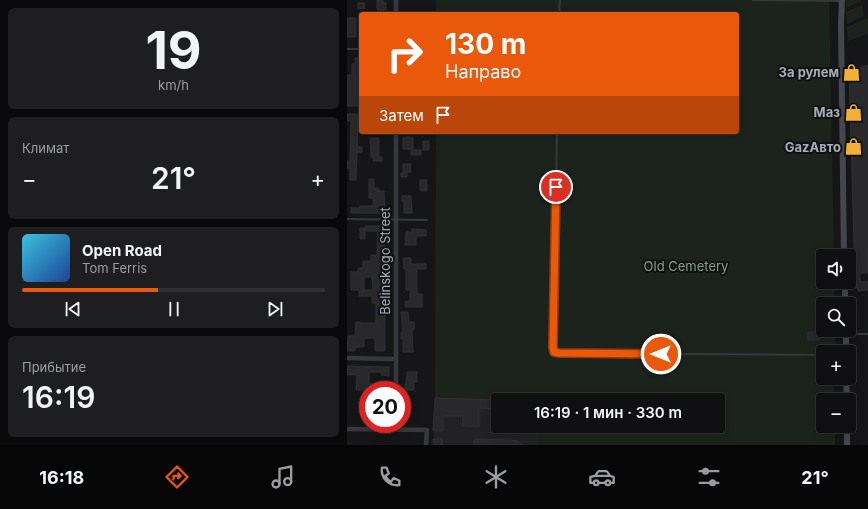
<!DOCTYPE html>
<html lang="ru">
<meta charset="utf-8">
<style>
:root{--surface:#101012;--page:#1e1e20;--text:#f1f3f6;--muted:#9c9d9f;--line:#303032;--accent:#ea580c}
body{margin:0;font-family:Inter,sans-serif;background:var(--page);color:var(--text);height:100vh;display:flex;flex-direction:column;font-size:15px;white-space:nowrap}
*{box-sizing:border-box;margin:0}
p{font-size:13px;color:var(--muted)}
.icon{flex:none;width:22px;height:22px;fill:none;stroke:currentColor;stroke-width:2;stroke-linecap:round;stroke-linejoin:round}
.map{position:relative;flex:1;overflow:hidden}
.panel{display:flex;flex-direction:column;gap:8px;padding:8px;background:#09090a;width:347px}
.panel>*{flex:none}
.guide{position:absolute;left:12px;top:12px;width:380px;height:122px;border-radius:4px;box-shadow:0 2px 10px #0003,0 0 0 1px var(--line);background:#ea580c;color:#fff;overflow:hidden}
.buttons{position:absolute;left:469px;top:249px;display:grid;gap:8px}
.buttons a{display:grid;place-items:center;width:40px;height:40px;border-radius:4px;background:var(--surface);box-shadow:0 2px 10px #0003,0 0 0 1px var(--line);font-size:20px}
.speed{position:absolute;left:12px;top:381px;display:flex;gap:8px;font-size:20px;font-weight:700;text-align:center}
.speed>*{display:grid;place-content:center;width:52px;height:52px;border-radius:50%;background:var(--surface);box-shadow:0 2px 10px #0003,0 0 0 1px var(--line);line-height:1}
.speed .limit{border:6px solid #d22;background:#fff;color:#111}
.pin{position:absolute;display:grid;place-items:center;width:34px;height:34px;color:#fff;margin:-17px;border:2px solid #fff;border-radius:50%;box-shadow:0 1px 4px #0007}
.me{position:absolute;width:44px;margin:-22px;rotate:270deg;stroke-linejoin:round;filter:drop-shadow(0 0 3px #0008)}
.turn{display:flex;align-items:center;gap:14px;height:84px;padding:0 20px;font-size:18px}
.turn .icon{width:52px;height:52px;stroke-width:2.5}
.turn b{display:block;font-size:28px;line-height:34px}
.then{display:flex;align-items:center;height:38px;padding:0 20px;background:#0003;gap:8px;font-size:15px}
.big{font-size:30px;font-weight:600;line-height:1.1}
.panel .widget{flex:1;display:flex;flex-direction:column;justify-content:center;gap:6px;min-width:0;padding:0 14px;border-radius:6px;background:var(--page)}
.panel .dial{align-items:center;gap:0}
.dial b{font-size:52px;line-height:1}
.song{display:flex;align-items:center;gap:12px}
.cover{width:48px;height:48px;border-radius:6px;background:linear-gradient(135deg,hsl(190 70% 55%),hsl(220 70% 35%))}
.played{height:4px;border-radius:2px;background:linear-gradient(90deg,var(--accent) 45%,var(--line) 45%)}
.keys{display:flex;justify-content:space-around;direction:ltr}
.heat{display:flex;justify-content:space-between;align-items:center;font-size:22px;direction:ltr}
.trip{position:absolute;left:144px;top:393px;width:234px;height:40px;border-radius:4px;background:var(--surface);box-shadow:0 2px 10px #0003,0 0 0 1px var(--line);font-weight:600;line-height:40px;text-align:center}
.dock{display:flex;height:64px;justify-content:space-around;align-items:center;background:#060607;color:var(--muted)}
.dock .icon{width:28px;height:28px}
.dock .active{color:var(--accent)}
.dock b{font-size:18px;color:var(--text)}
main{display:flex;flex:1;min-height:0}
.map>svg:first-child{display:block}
</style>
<main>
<section class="panel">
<div class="widget dial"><b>19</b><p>km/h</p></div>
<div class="widget"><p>Климат</p>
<div class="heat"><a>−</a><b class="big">21°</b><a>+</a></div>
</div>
<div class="widget">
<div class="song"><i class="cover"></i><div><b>Open Road</b><p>Tom Ferris</p></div></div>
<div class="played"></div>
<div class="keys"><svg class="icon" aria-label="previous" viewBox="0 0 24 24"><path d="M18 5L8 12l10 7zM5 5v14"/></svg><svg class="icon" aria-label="pause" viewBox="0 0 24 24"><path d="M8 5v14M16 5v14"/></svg><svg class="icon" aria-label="next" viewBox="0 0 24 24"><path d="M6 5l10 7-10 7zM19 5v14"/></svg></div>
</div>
<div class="widget"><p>Прибытие</p><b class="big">16:19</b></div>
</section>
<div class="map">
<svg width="521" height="445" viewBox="0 0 521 445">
<rect width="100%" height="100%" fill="#161618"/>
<path fill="#222225" d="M88,398L159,400H151V426H192V445H86Z"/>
<path fill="#1c231d" d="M89,0H482L487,256H476V282H487L488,304H476V330H488L489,350L488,352H476V378H487V400H476V426H488V445H192V426H371V400H159L88,398L89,132H390V14H89Z
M499,0H514V1L499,8Z
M515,5L517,16L500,24L499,12Z
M521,18V34L501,41L500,27Z"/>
<path fill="#29292c" stroke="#303034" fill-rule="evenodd" d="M30,0H36V3H39V10H30Z
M11,3H18L17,9H11Z
M0,18H9V37H0Z
M8,58H14V106H0V75H5V64H8Z
M521,65V273H513V282L521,281V290L511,291L510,287H506V282H508L502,69L508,67V69Z
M0,114H11L10,147H15V152H10L9,180H3V168H0V161H3L4,121H0Z
M56,137H66V149H56Z
M23,138H32V157H35V161H26V157H24Z
M76,141H82V150H76Z
M64,150H74V155H64Z
M56,164H64V172H60V177H54V173H56Z
M22,179H27V188H32V191H37L38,213H4V208H13V206H26V198H22Z
M73,180H80V191H73Z
M55,196H64L65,213H57V201H55Z
M18,226H38V351H28V338H17V347H8V351H0L1,336H8L9,322H13V323H29V303H25V296H12V290H4V272H11V268H16V261H24V255H30L31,231H18ZM17,277H25L26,290H17Z
M13,228H18V239H13Z
M65,229L79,230V236H69V245H58L59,232H65Z
M56,258H64V264H79V269H70V294H75V307H58V301H63V290H59V269H57Z
M54,312H61L62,322H67V330H65L66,352H56V339H54V332H56Z
M461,332H472V340H461Z
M0,366L42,367V376L34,375V372H22V383L39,385V390H21V392H17V390H9L10,375H0Z
M60,372H70V382H67V390H58V384H59Z
M88,398L151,400V409L132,408V427L115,426L116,416H96V431H86Z
M86,439H95V445H86Z
M127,439L164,440L171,441L175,445H126Z"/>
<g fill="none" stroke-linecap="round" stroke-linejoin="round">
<path stroke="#37383d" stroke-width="2" d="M406,0L492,1
M212,14L213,0
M0,49H14
M210,132L206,347L207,352L212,353L476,355
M0,219L80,220
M500,334H521"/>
<path stroke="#37383d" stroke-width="4.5" d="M49,0V14
M0,358L49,359
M49,390V132
M0,429L80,430L79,445"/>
<path stroke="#45474d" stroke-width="6" d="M495,0L494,23L497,256
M498,282V304
M499,330V352
M499,378L500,400
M500,426V445"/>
</g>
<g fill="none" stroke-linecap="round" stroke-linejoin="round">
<defs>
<path id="route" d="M209,187L206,347L207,352L212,353L314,354"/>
</defs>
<use href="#route" stroke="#983908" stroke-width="10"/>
<use href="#route" stroke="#ea580c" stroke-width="7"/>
</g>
<defs>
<symbol id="shop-bare" viewBox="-9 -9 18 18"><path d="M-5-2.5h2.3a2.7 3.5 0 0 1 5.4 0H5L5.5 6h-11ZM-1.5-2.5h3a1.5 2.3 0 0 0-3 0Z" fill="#f2b134" stroke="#111113" stroke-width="2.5" paint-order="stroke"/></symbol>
</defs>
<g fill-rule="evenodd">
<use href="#shop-bare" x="492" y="60" width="25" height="25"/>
<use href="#shop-bare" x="494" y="100" width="25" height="25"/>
<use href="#shop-bare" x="494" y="134" width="25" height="25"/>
</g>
<g text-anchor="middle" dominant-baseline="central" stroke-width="4" stroke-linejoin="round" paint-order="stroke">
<g font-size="13" font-weight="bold" fill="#a8adb8" stroke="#111113" text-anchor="end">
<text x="492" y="72">За рулем</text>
<text x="493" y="112">Маз</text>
<text x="494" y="147">GazАвто</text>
</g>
<g font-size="13" fill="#a8adb8" stroke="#111113">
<text transform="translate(38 261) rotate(-90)">Belinskogo Street</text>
</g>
<g font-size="13" fill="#7fa381" stroke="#111113">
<text x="339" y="266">Old Cemetery</text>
</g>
</g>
</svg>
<div class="buttons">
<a><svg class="icon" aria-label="sound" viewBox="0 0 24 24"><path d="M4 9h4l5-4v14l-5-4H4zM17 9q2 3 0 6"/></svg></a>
<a><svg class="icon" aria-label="search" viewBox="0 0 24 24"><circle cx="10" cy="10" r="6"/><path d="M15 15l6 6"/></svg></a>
<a>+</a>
<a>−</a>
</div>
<div class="speed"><div class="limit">20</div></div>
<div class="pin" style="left:209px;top:187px;background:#d93025"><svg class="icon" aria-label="arrive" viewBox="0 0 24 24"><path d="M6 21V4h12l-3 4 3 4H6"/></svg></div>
<svg class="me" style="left:314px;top:354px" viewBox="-20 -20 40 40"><circle r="17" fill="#ea580c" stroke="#fff" stroke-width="3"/><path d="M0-11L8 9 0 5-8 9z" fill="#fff"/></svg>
<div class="trip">16:19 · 1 мин · 330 m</div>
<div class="guide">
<div class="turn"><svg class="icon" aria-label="right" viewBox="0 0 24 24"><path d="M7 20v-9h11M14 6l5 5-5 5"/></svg><div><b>130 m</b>Направо</div></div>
<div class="then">Затем<svg class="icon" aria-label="arrive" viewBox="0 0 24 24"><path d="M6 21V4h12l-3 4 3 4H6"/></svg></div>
</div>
</div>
</main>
<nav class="dock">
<b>16:18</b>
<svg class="icon active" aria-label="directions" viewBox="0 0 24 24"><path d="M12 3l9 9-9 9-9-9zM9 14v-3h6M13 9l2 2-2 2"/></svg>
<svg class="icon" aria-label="music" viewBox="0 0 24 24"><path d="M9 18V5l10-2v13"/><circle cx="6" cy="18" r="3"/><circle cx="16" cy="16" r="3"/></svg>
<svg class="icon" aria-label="phone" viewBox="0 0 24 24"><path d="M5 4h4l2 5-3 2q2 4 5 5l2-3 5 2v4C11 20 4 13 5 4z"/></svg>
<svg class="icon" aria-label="climate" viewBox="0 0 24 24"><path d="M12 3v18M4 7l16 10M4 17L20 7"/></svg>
<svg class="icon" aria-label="car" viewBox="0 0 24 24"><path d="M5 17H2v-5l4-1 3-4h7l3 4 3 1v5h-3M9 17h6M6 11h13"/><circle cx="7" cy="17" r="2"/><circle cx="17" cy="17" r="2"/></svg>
<svg class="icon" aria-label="filters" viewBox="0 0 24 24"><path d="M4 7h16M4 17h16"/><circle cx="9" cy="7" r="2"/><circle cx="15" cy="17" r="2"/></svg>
<b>21°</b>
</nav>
